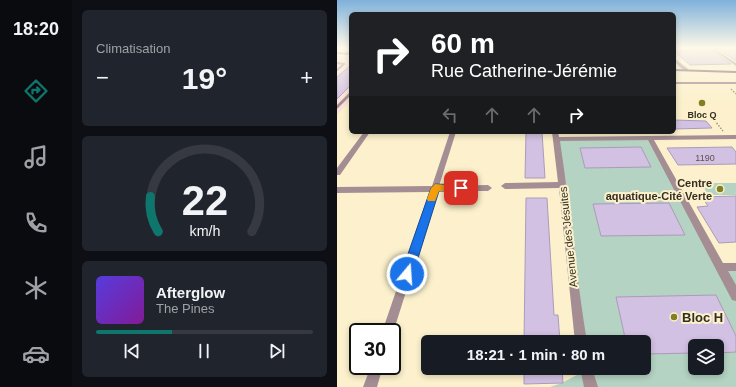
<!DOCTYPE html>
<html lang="fr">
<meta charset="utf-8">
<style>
:root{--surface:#171b24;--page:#20242c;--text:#f1f3f6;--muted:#9ea1a6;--line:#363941;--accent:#0f766e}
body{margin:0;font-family:Arial,sans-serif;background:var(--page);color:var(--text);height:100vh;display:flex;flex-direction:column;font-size:15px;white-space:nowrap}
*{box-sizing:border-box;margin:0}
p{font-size:13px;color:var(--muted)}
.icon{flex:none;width:22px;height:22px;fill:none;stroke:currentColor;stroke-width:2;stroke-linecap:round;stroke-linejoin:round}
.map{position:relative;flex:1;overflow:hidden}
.sheet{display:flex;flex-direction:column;gap:10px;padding:10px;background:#0d0f14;width:265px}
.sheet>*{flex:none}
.guide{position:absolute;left:12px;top:12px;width:327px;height:122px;border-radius:6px;box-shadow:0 2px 6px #0003;background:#202124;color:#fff;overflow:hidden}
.fabs{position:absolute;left:351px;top:339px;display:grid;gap:8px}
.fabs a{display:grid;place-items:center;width:36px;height:36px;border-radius:6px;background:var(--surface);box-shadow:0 2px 6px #0003;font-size:20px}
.speed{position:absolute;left:12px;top:323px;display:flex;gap:8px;font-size:20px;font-weight:700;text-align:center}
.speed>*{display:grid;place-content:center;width:52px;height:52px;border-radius:50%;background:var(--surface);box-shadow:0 2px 6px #0003;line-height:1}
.speed .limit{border:2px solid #111;border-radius:6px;background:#fff;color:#111}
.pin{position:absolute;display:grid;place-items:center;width:34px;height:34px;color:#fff;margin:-17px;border-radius:8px;box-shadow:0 2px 6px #0006}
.me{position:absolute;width:44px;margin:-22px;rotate:18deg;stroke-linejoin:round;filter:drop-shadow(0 0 3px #0008)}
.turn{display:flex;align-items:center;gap:14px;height:84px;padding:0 16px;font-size:18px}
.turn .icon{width:52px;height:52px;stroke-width:2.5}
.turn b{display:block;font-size:28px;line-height:34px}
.lanes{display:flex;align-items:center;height:38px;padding:0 16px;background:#0003;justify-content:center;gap:20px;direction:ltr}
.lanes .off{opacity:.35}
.big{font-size:30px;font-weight:700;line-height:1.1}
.sheet .widget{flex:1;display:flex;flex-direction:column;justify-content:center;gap:6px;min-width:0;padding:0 14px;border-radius:6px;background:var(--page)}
.sheet .dial{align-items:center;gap:0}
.dial svg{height:104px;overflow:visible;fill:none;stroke:var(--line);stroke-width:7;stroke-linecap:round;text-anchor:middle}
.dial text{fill:var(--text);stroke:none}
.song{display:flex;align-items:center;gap:12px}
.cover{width:48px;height:48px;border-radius:6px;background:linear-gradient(135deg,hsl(250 70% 55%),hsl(290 70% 35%))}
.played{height:4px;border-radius:2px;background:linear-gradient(90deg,var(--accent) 35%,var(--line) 35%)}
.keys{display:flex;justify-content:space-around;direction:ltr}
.heat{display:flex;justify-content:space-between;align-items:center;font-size:22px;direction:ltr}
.trip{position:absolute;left:84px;top:335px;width:230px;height:40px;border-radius:6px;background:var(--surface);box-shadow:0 2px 6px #0003;font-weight:700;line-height:40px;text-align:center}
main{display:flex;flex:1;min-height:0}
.menu{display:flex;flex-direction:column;width:72px;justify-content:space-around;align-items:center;background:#090b0e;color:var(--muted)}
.menu .icon{width:28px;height:28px}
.menu .on{color:var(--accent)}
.menu b{font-size:18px;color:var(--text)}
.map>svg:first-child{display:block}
</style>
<main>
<nav class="menu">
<b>18:20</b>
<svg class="icon on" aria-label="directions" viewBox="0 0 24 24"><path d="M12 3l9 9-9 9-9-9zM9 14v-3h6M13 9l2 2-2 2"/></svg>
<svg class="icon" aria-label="music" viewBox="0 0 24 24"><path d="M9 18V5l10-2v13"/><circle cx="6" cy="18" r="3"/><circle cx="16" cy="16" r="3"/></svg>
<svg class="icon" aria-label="phone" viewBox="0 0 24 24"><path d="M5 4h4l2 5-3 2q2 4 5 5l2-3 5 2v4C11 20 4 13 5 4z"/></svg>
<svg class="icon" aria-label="climate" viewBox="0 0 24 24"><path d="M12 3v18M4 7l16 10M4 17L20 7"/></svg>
<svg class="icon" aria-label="car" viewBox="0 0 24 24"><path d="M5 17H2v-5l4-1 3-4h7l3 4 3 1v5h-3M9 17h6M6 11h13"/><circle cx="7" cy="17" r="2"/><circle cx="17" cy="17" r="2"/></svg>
</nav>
<section class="sheet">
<div class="widget"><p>Climatisation</p>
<div class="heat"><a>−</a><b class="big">19°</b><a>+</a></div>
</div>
<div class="widget dial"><svg viewBox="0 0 100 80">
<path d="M14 69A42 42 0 1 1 86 69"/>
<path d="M14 69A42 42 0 0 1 8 42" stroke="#0f766e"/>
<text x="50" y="56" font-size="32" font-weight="700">22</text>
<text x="50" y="72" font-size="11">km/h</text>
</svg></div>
<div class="widget">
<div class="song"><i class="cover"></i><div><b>Afterglow</b><p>The Pines</p></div></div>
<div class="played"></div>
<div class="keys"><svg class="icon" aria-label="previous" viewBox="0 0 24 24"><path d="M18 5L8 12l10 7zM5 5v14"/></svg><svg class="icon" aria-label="pause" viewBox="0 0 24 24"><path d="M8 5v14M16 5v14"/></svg><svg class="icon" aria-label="next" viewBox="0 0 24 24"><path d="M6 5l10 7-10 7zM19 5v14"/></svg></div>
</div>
</section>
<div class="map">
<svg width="399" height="387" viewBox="0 0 399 387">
<rect width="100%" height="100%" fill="#fcf1cc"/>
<path fill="#fae1d8" d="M0,56L14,57V100L0,115Z"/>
<path fill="#b4d3c2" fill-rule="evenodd" d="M313,138L384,267H399V387H213L225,383L249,370V368H307V342H244L219,139ZM358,346H380V368H358Z
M364,183H399V195H371Z"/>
<path fill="#d2c1e2" stroke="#ab9bba" d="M364,48H372L394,64L353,65L337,51L364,49Z
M379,48H399V61Z
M14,65V85L0,99V77Z
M337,120L369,121L375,128L337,129Z
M189,132H205L208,178H188Z
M304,147L314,167L248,168L243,148Z
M395,147L399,152V164L341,165L330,148Z
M399,196V242L382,243L360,207L371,206L365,197Z
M189,198H210L217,315H221L223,342H187Z
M332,203L348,235L264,236L256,204Z
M379,295L399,336V352L380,353V346H358V353L307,354V342H289L279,297Z
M187,368H225L226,383L187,384Z"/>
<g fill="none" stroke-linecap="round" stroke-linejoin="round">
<path stroke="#9e967c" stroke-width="1.5" stroke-dasharray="1.5 1.5" stroke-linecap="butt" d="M394,89L399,94
M374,116L386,131"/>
<path stroke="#a48e93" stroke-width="2" d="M0,63L7,64L0,70
M337,83H399"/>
<path stroke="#a48e93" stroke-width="3" d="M0,107L14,93"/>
<path fill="#a48e93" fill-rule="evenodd" d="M373,48H377L399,63V66Z
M14,49V52L10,55H8V53Z
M337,58L351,69V71H347L337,61Z
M27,132H33L3,175H0V168Z
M113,132H119L102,186L151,185L155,188L151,191H101L55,336V332H45L93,192L0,193V187L95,186Z
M215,132H221L222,137L399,135V139L317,140L386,263H399V271H391L399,285V301L395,300L311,140L223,141C233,207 239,275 250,342H238L222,188L168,189L164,186L168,183L221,182Z
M34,366H46L40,387H26Z
M243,368H255L261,387H247Z"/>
<path fill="#7f5f67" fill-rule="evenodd" d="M0,52L14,53V55L0,54Z
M337,69L399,71V73L337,71Z"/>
</g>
<linearGradient id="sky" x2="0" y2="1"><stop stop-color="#7fb1db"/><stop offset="0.47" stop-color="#fef9e8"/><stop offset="1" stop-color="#fef9e8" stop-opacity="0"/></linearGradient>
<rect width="399" height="102" fill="url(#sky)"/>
<path fill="#1a73e8" stroke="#114b97" d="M98,184L124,185L129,188L124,191H102L76,274L74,278L70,280L66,278L64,274L94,188Z"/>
<path fill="#f59e0b" d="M98,184L110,185L115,188L110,191H102L98,201H91L90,199L94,188Z"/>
<g fill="#817e25" stroke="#fcf1cc" stroke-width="1.5">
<circle cx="365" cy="103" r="4"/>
<circle cx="383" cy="189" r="4"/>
<circle cx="337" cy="317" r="4"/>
</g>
<g text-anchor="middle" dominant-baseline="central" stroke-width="4" stroke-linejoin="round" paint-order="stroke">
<g font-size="9" font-weight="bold" fill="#332e20" stroke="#fcf1cc">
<text x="365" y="115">Bloc Q</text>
</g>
<g font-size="9" fill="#5b5350">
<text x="368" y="158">1190</text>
</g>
<g font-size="11" font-weight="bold" fill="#332e20" stroke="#fcf1cc" text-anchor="end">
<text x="375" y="183">Centre<tspan x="375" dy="13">aquatique-Cité Verte</tspan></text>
</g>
<g font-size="11" fill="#332e20" stroke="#fcf1cc">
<text transform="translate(231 237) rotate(-96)">Avenue des Jésuites</text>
</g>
<g font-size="13" font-weight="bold" fill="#332e20" stroke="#fcf1cc" text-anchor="start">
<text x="345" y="317">Bloc H</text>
</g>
</g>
</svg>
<div class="fabs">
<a><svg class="icon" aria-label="layers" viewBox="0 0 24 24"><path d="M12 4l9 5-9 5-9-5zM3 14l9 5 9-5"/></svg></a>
</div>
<div class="speed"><div class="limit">30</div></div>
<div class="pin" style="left:124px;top:188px;background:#d93025"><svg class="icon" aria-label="arrive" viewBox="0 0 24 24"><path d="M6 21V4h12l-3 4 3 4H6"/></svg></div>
<svg class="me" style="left:70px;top:274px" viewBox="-20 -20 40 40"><circle r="17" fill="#1a73e8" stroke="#fff" stroke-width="3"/><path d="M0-11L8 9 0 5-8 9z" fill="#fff"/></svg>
<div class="trip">18:21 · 1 min · 80 m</div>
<div class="guide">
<div class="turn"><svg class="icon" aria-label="right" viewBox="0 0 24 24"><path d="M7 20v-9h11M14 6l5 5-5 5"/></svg><div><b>60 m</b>Rue Catherine-Jérémie</div></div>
<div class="lanes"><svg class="icon off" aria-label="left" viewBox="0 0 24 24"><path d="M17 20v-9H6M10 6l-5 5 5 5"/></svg><svg class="icon off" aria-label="ahead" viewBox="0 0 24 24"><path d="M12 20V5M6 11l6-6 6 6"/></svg><svg class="icon off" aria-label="ahead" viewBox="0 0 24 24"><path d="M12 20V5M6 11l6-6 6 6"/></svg><svg class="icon" aria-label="right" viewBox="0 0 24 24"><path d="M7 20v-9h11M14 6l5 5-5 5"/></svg></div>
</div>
</div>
</main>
